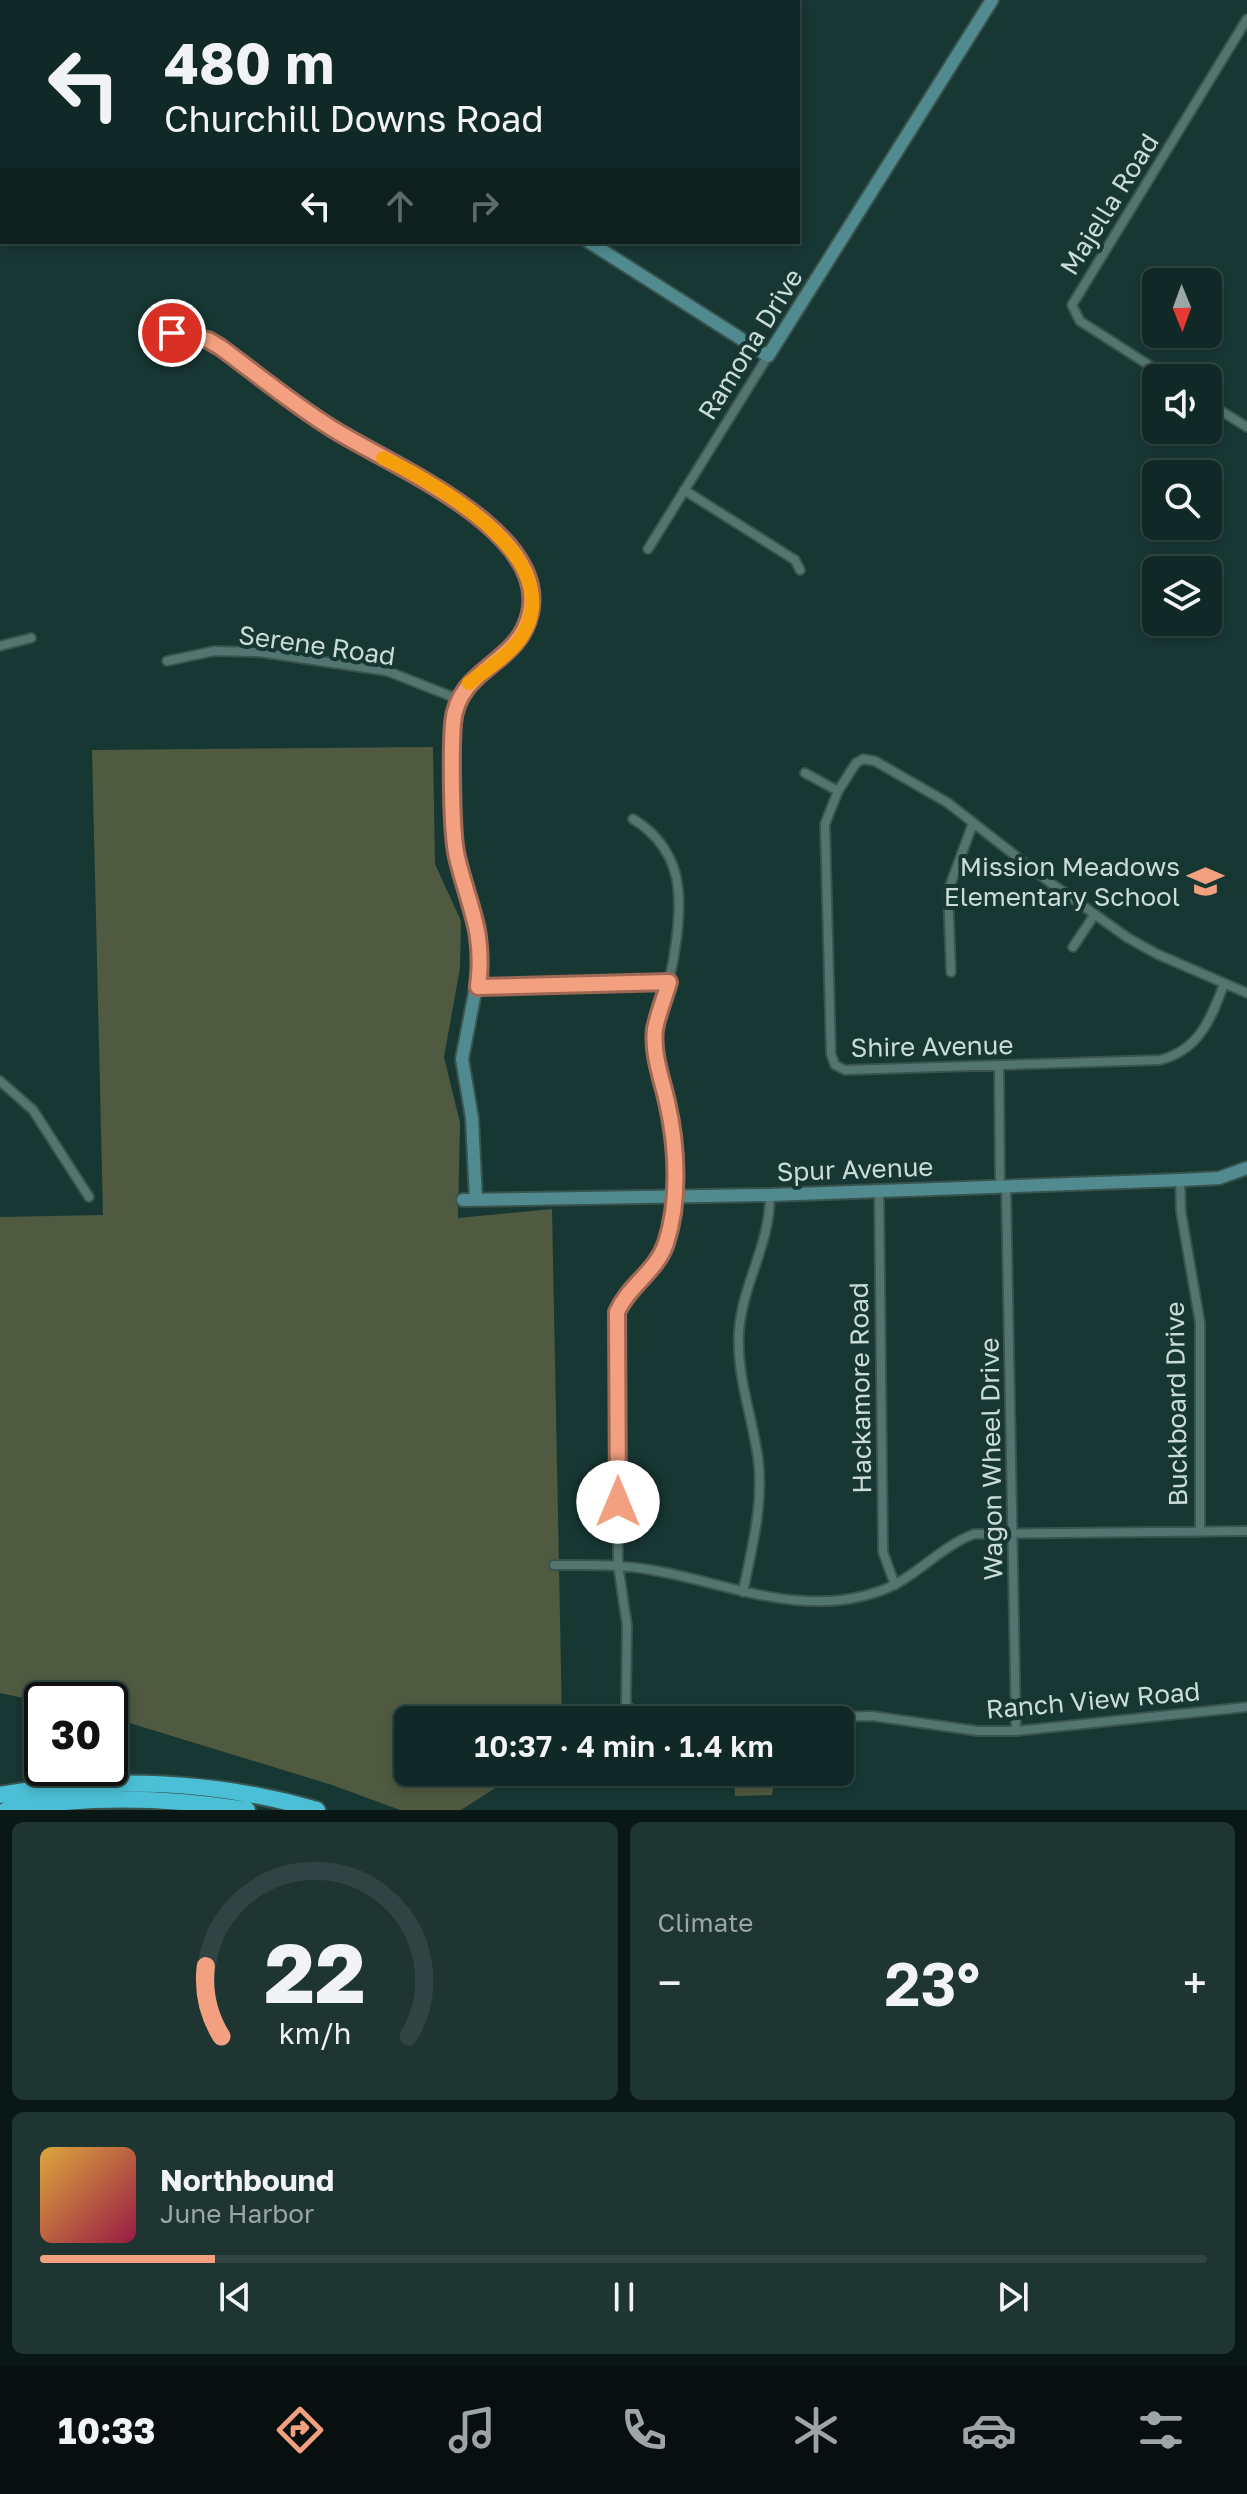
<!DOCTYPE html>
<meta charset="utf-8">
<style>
:root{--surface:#112926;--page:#1e3532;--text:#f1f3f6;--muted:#9ca6a7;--line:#304543;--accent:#f3a081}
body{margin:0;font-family:"Golos Text",sans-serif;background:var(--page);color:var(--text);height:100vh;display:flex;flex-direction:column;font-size:30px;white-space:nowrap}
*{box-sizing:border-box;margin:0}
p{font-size:26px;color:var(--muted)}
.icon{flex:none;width:44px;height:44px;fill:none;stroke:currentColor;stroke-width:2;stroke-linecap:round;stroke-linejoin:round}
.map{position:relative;height:1810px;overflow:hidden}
.details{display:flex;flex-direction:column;gap:12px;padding:12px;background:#091715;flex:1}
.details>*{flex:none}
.hud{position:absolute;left:0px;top:0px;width:800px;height:244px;box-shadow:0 4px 12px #0003,0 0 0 2px var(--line);background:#112926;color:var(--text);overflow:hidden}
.needle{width:52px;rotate:179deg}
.buttons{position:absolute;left:1142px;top:268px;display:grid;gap:16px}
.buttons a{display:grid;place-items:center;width:80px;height:80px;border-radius:12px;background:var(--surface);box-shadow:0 4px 12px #0003,0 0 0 2px var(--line);font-size:40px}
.speed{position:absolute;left:24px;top:1682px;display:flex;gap:16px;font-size:40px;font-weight:700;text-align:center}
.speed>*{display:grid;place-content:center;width:104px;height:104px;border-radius:50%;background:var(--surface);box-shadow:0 4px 12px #0003,0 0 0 2px var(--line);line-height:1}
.speed .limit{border:4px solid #111;border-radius:12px;background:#fff;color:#111}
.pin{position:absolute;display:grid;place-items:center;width:68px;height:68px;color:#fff;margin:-34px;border:4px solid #fff;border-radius:50%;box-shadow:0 2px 8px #0007}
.me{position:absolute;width:88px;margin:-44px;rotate:0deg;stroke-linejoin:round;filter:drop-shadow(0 0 6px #0008)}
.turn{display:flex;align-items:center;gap:28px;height:168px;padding:0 32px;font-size:36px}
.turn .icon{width:104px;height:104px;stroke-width:2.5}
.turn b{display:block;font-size:56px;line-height:68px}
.lanes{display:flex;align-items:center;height:76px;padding:0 32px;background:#0003;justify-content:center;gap:40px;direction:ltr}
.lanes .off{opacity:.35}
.big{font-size:60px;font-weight:600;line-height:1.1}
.details .widget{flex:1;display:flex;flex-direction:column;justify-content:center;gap:12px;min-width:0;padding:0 28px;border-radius:12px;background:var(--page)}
.details .dial{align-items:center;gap:0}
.dial svg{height:208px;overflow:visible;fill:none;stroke:var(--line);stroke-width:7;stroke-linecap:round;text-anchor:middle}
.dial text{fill:var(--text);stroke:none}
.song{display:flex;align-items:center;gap:24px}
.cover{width:96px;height:96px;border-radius:12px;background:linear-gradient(135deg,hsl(40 70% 55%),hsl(340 70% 35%))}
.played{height:8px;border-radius:4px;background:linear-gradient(90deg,var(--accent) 15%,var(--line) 15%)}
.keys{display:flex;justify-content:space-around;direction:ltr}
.heat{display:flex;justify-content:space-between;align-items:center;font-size:44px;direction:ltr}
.details .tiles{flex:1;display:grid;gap:12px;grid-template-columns:1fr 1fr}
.widget:last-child{grid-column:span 2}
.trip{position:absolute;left:394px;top:1706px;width:460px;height:80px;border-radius:12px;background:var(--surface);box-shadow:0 4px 12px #0003,0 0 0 2px var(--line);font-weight:600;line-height:80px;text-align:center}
.tab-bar{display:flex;height:128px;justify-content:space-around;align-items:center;background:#07100f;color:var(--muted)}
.tab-bar .icon{width:56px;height:56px}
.tab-bar .current{color:var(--accent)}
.tab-bar b{font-size:36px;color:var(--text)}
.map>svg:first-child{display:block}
</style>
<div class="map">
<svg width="1247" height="1810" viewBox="0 0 1247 1810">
<rect width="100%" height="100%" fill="#173733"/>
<path fill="#4f5a41" d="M433,747L435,864L461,921L460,968L444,1057L460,1123L458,1218L552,1209L562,1720H408V1772H520L461,1810H400L332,1785L110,1717V1700L42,1702L0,1693V1217L103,1215L92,750Z
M771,1773L775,1777L772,1795L735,1796L734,1774Z"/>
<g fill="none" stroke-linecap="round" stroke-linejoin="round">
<defs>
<path id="street" d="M1169,378L1080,321L1072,305L1247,19
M1208,403L1247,427
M684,490L795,560L800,570
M648,549L768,356
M0,646L31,638
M167,661L214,651L259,652L387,671L458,699C478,667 522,654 530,613C548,528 389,465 333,429C294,405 258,375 220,347L208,340L172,333
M805,773L838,791
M633,819C658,834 675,858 678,888C681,917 675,957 668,985C664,1000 656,1017 655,1032C654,1057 663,1080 668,1104C676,1147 681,1203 666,1244C656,1271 629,1286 617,1312L618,1565L627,1625L626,1704L641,1720
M1073,947L1095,914
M951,972L948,891L973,823
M1224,984C1211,1019 1199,1050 1160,1060L845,1070L835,1065L831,1054L825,824L838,791L856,763L863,759L875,761L948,803L1048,881L1128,938L1157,954L1247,993
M478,987L669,982
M999,1066L1000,1186
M0,1081L33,1110L89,1197
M1180,1180L1181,1212L1200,1323V1532
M1006,1186L1016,1731
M879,1189L883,1552L895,1585
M554,1565C587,1565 619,1564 652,1570C728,1583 802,1619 880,1591C915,1579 939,1547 974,1534L1247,1531
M743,1592C752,1547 764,1503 758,1458C752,1415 736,1375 739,1331C743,1282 770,1245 770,1195
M703,1720L872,1716L978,1731H1016L1247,1707"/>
<path id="secondary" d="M212,0L215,2
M589,242L768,356L992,0
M458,699L453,724L456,854L479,927L481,961L462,1059L472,1118L476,1200
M463,1200L770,1195L1180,1180L1219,1178L1247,1168"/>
<path id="highway" d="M0,1795C105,1776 214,1780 317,1810
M6,1810C86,1795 167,1797 247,1810"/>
</defs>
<use href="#street" stroke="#39534f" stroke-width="12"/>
<use href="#secondary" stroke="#39534f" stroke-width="16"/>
<use href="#highway" stroke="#39534f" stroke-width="20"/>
<use href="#street" stroke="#537570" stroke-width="8"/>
<use href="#secondary" stroke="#518b8f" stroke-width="12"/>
<use href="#highway" stroke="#4bbfd6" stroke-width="16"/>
</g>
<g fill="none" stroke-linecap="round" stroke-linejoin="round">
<defs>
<path id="route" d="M172,333L208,340L220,347C258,375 294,405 333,429C388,464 549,529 530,613C519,665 458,667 453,723C451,750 451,833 457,857C469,908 485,931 478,987L669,982C665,997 658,1013 655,1029C652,1054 662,1079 667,1102C677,1145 680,1201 666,1243C657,1271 629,1285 617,1312L618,1502"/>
</defs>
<use href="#route" stroke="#9e6854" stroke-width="20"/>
<use href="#route" stroke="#f3a081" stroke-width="14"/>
<path stroke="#f59e0b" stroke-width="14" d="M383,458C440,485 578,565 517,643C504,659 485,670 469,683"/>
</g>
<defs>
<symbol id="school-bare" viewBox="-9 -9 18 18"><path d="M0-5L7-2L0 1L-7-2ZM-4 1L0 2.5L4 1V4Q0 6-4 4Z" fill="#f3a081" stroke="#173733" stroke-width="2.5" paint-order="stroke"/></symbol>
</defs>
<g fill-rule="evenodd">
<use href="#school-bare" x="1180" y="856" width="51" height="51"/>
</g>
<g text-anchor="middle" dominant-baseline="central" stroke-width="8" stroke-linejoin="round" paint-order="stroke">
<g font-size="26" fill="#cadcd9" stroke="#173733">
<text transform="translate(1109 204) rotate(-58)">Majella Road</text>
<text transform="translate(750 344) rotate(-58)">Ramona Drive</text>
<text transform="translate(317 645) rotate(8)">Serene Road</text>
<text transform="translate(932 1046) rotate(-1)">Shire Avenue</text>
<text transform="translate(855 1169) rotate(-2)">Spur Avenue</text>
<text transform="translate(860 1388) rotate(-91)">Hackamore Road</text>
<text transform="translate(1176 1404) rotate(-91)">Buckboard Drive</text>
<text transform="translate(991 1459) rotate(-91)">Wagon Wheel Drive</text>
<text transform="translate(1093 1700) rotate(-5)">Ranch View Road</text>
</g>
<g font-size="26" fill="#cadcd9" stroke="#173733" text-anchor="end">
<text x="1180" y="866">Mission Meadows<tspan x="1180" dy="30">Elementary School</tspan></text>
</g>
</g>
</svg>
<div class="buttons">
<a><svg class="needle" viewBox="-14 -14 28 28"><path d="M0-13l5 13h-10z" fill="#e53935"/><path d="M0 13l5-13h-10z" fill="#9ca6a7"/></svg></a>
<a><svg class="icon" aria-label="sound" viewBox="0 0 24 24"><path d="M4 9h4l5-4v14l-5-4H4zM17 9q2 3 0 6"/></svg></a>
<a><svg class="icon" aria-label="search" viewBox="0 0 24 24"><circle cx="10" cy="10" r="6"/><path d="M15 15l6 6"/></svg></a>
<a><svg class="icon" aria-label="layers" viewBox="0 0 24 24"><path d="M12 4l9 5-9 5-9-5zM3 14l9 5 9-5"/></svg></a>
</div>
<div class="speed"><div class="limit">30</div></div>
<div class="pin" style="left:172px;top:333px;background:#d93025"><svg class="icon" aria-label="arrive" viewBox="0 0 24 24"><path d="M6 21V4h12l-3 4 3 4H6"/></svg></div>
<svg class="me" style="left:618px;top:1502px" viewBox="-20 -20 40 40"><circle r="19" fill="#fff"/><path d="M0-13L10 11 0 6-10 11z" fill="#f3a081"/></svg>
<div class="trip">10:37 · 4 min · 1.4 km</div>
<div class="hud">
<div class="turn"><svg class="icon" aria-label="left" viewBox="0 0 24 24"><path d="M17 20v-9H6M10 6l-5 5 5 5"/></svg><div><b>480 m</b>Churchill Downs Road</div></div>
<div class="lanes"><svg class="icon" aria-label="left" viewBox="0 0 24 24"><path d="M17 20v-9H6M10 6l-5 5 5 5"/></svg><svg class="icon off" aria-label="ahead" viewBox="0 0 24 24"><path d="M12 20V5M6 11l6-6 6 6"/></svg><svg class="icon off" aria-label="right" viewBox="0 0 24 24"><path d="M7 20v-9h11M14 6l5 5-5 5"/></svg></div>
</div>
</div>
<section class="details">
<div class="tiles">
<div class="widget dial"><svg viewBox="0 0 100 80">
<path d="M14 69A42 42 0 1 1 86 69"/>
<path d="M14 69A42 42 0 0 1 8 42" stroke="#f3a081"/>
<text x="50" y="56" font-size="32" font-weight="700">22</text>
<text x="50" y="72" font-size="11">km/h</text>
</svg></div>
<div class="widget"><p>Climate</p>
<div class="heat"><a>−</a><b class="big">23°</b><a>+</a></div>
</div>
<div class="widget">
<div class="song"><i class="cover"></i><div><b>Northbound</b><p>June Harbor</p></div></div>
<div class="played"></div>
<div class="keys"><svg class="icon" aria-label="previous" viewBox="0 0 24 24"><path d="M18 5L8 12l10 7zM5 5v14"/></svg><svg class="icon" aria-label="pause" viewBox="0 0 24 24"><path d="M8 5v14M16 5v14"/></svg><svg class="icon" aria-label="next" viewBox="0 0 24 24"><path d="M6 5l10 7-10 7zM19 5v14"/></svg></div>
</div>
</div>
</section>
<nav class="tab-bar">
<b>10:33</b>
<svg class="icon current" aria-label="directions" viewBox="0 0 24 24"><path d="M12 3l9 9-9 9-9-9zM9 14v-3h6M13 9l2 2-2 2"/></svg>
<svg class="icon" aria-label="music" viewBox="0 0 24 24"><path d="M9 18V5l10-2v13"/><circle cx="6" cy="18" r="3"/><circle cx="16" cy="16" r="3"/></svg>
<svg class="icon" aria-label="phone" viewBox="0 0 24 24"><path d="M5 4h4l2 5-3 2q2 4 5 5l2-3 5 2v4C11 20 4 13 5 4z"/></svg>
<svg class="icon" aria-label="climate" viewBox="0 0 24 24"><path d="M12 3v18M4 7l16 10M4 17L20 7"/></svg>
<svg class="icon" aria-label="car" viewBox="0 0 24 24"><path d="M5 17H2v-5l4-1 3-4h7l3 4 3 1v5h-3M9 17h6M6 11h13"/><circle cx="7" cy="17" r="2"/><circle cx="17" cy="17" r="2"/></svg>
<svg class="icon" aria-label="filters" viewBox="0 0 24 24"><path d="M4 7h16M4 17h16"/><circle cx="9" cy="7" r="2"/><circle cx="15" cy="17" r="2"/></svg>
</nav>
